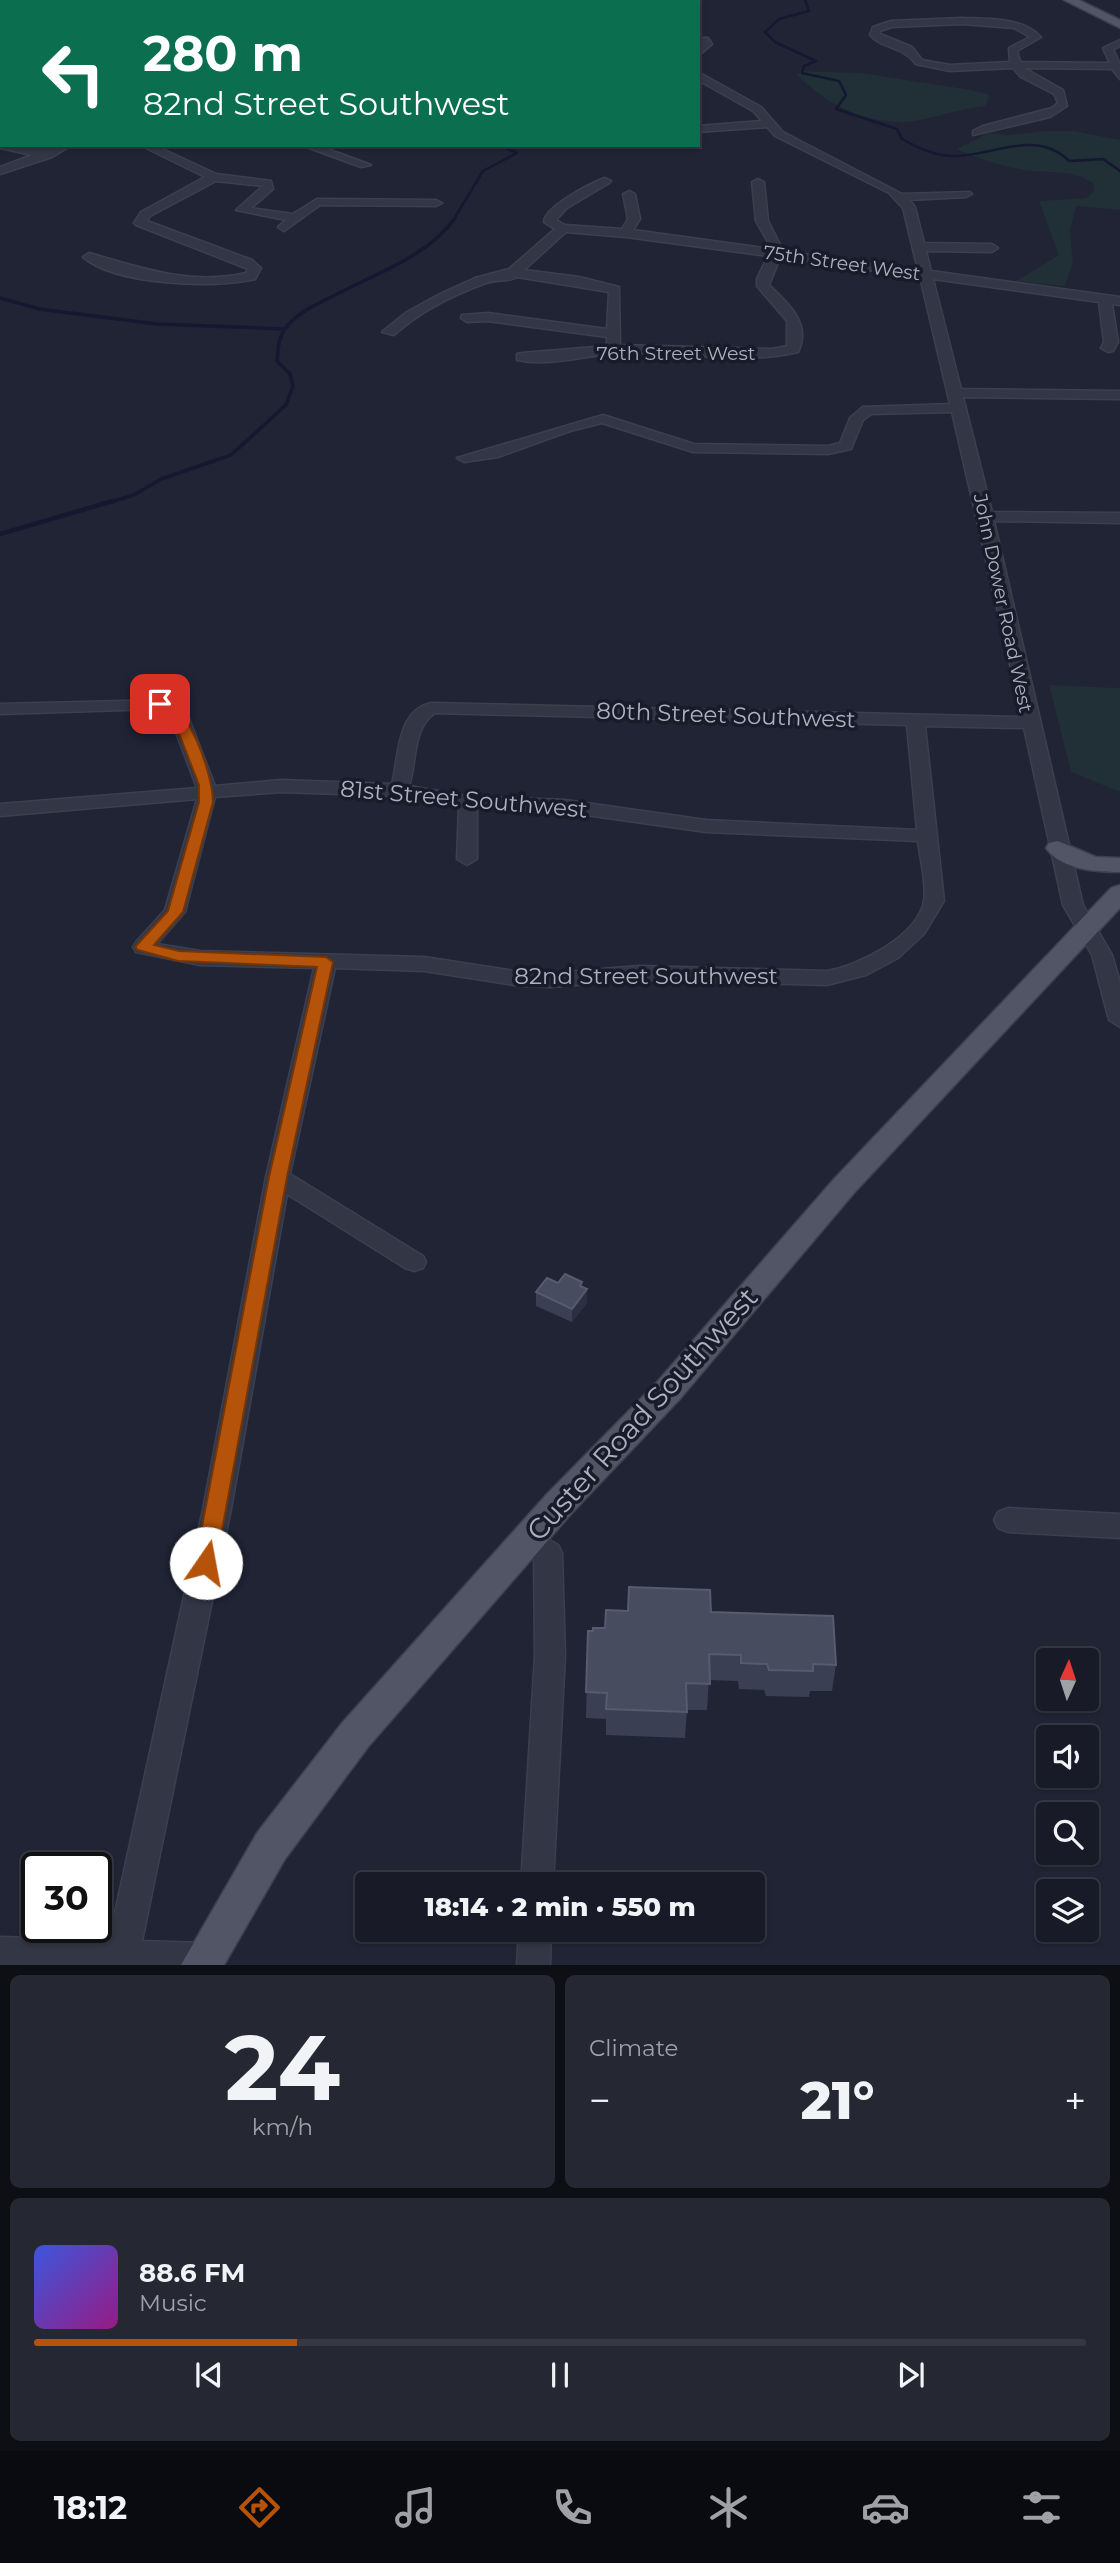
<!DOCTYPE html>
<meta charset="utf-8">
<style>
:root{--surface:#181b27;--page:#252833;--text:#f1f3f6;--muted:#9fa1a7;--line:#363944;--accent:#b45309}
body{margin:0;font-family:Montserrat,sans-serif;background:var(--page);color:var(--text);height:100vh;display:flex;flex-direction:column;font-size:26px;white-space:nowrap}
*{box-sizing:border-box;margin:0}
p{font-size:23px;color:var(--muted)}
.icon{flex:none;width:38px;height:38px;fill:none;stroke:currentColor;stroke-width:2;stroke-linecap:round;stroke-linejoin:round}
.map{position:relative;height:1965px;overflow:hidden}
.details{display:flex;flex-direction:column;gap:10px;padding:10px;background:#0d0f15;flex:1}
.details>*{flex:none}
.guide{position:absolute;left:0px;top:0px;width:700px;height:147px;box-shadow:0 2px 5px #0004,0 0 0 2px var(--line);background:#0b6e4f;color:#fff;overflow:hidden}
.needle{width:46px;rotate:3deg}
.tools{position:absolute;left:1036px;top:1648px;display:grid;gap:14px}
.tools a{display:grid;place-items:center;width:63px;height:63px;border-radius:7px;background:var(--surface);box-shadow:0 2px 5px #0004,0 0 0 2px var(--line);font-size:35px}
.speed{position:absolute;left:21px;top:1852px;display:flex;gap:14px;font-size:35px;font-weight:700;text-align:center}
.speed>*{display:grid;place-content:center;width:91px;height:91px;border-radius:50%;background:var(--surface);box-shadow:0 2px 5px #0004,0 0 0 2px var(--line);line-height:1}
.speed .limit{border:4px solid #111;border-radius:10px;background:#fff;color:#111}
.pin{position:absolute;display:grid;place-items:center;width:60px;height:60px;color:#fff;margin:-30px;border-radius:14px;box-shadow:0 4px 10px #0006}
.me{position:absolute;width:77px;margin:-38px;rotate:12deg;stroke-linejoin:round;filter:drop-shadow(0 0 5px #0008)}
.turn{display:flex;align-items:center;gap:24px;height:147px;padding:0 28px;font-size:32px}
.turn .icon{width:91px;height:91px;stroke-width:2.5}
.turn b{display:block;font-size:49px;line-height:60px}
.big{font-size:52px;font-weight:800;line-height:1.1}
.details .widget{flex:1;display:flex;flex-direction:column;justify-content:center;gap:10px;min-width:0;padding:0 24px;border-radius:10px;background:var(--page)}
.details .dial{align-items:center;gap:0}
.dial b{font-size:91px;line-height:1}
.song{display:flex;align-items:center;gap:21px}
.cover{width:84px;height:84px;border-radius:10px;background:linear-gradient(135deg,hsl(230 70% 55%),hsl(310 70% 35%))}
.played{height:7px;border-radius:4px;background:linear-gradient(90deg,var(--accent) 25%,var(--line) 25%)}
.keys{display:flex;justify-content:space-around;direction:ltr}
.heat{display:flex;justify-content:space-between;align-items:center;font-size:38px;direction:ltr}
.details .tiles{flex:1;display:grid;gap:10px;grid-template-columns:1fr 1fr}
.widget:last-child{grid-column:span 2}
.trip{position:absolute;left:355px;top:1872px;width:410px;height:70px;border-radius:7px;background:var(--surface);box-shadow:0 2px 5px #0004,0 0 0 2px var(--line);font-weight:800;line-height:70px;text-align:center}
.dock{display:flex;height:112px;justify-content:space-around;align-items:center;background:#0a0b10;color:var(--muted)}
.dock .icon{width:49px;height:49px}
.dock .current{color:var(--accent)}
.dock b{font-size:32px;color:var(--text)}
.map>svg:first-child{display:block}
</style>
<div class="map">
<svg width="1120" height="1965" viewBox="0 0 1120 1965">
<rect width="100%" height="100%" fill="#202434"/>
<path fill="#212f36" d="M802,71L861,73L972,90L990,95L985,106C963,109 942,115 920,120C873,129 830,107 797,75Z
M1045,131H1074L1120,140V210L1076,206L1070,230L1073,264L1064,286L1016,281L1059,255L1039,201L1086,198L1094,191V184C1072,168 1049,174 1024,170C1000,166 978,158 956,149L989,133L1008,135Z
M1049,685L1120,688V792L1071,772Z"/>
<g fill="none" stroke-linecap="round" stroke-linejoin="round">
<path stroke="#141931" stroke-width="2.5" d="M805,0L809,11L779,19L765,32L775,42L816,61L804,66L802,73L839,81L846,95L836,109L897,129L902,139C918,148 935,156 954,156C994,156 1036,128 1069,161L1103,159L1120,171
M454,219L483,171L517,153L499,145"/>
<path stroke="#141931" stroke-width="3.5" d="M0,298L39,309L157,324L285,329
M107,503L134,495L161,479L231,455L286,405L293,386L290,374L277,361C278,350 278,340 284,330C296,313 315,305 333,296C374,274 428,257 455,218"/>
<path stroke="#141931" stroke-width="4.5" d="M0,534L113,501"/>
<defs>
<path id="minor" d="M0,0L6,2L0,5Z
M80,0H90L79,2Z
M174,0H182L183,2H173Z
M368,0H381L382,2H369Z
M406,0H421L405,2Z
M483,0H492L482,2Z
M962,18C988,19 1022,17 1041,37L1017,51L1020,62L1110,63L1103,48L1120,40V46L1113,49L1120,65V79L1112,69L1024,68L1063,90L1067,106L1050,117L973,135V131L983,126L1052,108L1058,103L1054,94L1021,77L1013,68L950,71L916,64C900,44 885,51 870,35L873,27L891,21ZM962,24L1014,28L1030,37L1009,48L1010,62L950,65L922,60L912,47L880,34V31L892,27Z
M702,38H708L712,44L698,56Z
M0,65H2V71H0Z
M698,72L761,107L783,132L902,194L970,192L972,194L966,197L909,200L915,207L924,243L992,244L998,248L992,252L926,251L931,271L1120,297V305L1112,304L1118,342L1113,351L1108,352L1101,348L1104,342L1099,302L933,279L961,389L1120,391V399L963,397L992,512L1120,513V523L994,521L1083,905L1112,955L1120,982V1027L1109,1020L1092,955L1063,905L1024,728L925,726L944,901L924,934L898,958L866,975L827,985L639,980L552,987L521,986L424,971L335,968L290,1174L423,1256L426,1262L423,1268L414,1271L405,1268L287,1194L231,1509L142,1941L204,1943L216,1947L220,1959L218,1965H0V1937L109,1940L203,1509L266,1177L314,968L200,965L136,952L133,947L136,942L165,910L197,799L0,816V804L197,788L171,719L156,709L0,714V704L166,700L188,716L215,786L281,780L392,784C399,757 396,711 431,703L1022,717L952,412L871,414L863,420L851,449L828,454L693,452L602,423L570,431L498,457L464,462L457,458L603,415L694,444L828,446L840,443L850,418L863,407L950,404L920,277L780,258L769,285C788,303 812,324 798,352C740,366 678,350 620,353C587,355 550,367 517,360V354L522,353L607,346V337L488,321L467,322L461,318L462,315L488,313L607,329L609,292L517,277C509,282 498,279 486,283C453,295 420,311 394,335L382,332L407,312L440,294L475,278L509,269L555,229L544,222C544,207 591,183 605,178L611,181L609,183L567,208L556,220L565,225L622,229L628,219L623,194L629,191L635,194L640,219L633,230L772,249L756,221L752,182L758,179L764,182L768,221L783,251L918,270L903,208L889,193L775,136L767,127L698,132V126L762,121L753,111L698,80ZM566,232L626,237L768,256L757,279V286L787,321V346L772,349L620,345L619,287L579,277L524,270ZM435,713L907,725L917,830L706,820L565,800L468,796L409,786C417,763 412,728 435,713ZM281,792L399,796L459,806L457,859L467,865L477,859V808L565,812L706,832L918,841C920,859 927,883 924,901C918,936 858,966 827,971L639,966L552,973L521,972L424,957L200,951L157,944L185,912L215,797Z
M0,82H2L0,89Z
M0,120H2V126H0Z
M2,143C19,154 51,145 72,145L52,157L0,174V167L32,155L0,148Z
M140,145H154L216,174L271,181L273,189L251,208L293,214L317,199L436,200L442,203L436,206L320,205L284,231L278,227L286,220L236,210L263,186L216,181L150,216L147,221L252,260L261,268L255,279C215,289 115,285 83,257L89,253C141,268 191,286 246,273L248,269L136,225L134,223L141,212L205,177Z
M301,145H317L371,165L361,167Z
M1008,1508L1120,1514V1538L1008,1532L998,1528L994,1520L998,1512Z
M528,1528L558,1545L562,1553L565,1655L553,1885H521L535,1655L534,1559L518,1548L514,1540L518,1532Z
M519,1930H551L550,1965H517Z"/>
<path id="major" d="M1064,0H1079L1120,20V28Z
M1058,841L1096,857L1120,858V872C1097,872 1061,870 1046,848L1049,843Z
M1120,885V908L854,1193L679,1400L571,1514L368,1747L285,1859L224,1965H181L257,1833L342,1723L547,1494L657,1382L834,1179L1111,888Z"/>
</defs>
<use href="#minor" stroke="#3c3f4f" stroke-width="3"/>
<use href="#major" stroke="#3c3f4f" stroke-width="3"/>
<use href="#minor" fill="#333645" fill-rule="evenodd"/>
<use href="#major" fill="#515565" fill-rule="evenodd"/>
</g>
<path fill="#3b3f53" d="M558,1283L582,1287L587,1303L572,1322L536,1306V1292Z
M628,1611L711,1612L836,1665L832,1691H810L809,1697L766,1696L764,1690L739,1689L738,1681L709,1680L707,1710H687L685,1738L606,1735V1719L586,1718L588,1631H593L605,1628Z"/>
<path fill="#2b2f42" d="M582,1282V1296L587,1289V1303L572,1322V1309L580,1286Z"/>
<path fill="#474c5f" stroke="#575b6f" stroke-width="2" d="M565,1274L582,1282L580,1286L587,1289L572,1309L536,1292L547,1278L558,1283Z
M629,1587L710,1590L711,1612L833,1616L836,1665L813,1664V1671L769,1670L767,1664L741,1663V1655L709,1654L710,1684L686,1683L687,1712L606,1709L607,1693L586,1692L588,1631H593V1628H605L606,1610L628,1611Z"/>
<path fill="#b45309" stroke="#753606" stroke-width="2" d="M155,701C188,695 213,777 213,802L183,912L154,945L179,951L326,957L333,962L287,1177L216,1563L213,1569L206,1572L198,1569L195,1563L269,1177L317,967L178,961L138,950L135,947L168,911L199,802V785L173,718L155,707Z"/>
<g text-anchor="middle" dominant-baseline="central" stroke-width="7" stroke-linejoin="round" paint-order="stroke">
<g font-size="19" fill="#adb0c2" stroke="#181c29">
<text transform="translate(842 263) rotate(8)">75th Street West</text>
<text x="676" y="353">76th Street West</text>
<text transform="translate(1003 603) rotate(78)">John Dower Road West</text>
</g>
<g font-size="23" fill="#adb0c2" stroke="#181c29">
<text transform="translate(726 715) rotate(2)">80th Street Southwest</text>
<text transform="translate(464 799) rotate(5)">81st Street Southwest</text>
<text x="646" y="976">82nd Street Southwest</text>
</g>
<g font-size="28" fill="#adb0c2" stroke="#181c29">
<text transform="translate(642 1414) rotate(-48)">Custer Road Southwest</text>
</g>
</g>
</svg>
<div class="tools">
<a><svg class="needle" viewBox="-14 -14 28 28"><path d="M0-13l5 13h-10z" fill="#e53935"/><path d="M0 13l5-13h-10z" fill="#9fa1a7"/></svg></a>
<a><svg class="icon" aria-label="sound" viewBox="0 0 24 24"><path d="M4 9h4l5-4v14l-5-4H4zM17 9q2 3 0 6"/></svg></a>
<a><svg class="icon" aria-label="search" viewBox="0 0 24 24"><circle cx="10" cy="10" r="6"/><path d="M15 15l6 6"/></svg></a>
<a><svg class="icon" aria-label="layers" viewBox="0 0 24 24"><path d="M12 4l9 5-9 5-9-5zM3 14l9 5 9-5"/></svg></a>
</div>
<div class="speed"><div class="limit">30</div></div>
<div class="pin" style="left:160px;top:704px;background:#d93025"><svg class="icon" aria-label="arrive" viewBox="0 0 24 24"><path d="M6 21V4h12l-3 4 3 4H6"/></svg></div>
<svg class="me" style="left:206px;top:1563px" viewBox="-20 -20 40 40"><circle r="19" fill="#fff"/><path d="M0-13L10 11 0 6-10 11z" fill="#b45309"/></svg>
<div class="trip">18:14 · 2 min · 550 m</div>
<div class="guide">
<div class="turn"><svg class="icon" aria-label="left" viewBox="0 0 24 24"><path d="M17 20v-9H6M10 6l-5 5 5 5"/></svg><div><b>280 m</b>82nd Street Southwest</div></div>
</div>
</div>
<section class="details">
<div class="tiles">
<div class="widget dial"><b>24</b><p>km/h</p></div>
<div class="widget"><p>Climate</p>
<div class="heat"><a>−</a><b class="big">21°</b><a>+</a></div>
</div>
<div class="widget">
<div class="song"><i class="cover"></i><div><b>88.6 FM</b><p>Music</p></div></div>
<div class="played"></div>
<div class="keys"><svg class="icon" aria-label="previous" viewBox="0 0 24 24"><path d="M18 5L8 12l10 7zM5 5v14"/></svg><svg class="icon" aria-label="pause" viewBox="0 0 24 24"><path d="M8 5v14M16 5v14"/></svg><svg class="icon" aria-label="next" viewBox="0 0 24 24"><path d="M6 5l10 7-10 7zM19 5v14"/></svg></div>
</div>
</div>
</section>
<nav class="dock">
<b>18:12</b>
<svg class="icon current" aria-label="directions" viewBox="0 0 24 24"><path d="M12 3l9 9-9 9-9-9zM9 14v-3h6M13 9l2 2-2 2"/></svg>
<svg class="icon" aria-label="music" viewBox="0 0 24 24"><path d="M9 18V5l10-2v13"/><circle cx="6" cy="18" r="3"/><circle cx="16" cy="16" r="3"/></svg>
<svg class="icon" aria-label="phone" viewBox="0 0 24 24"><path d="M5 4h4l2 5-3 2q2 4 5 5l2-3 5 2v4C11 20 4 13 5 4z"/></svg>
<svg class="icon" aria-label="climate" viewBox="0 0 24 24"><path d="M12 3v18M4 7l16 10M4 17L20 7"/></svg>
<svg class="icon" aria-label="car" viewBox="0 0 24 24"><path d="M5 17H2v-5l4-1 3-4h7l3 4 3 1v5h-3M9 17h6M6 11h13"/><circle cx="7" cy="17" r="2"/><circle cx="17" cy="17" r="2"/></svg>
<svg class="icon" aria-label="filters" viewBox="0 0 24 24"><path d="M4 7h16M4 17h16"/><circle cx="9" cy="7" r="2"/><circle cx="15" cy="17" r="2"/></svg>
</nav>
